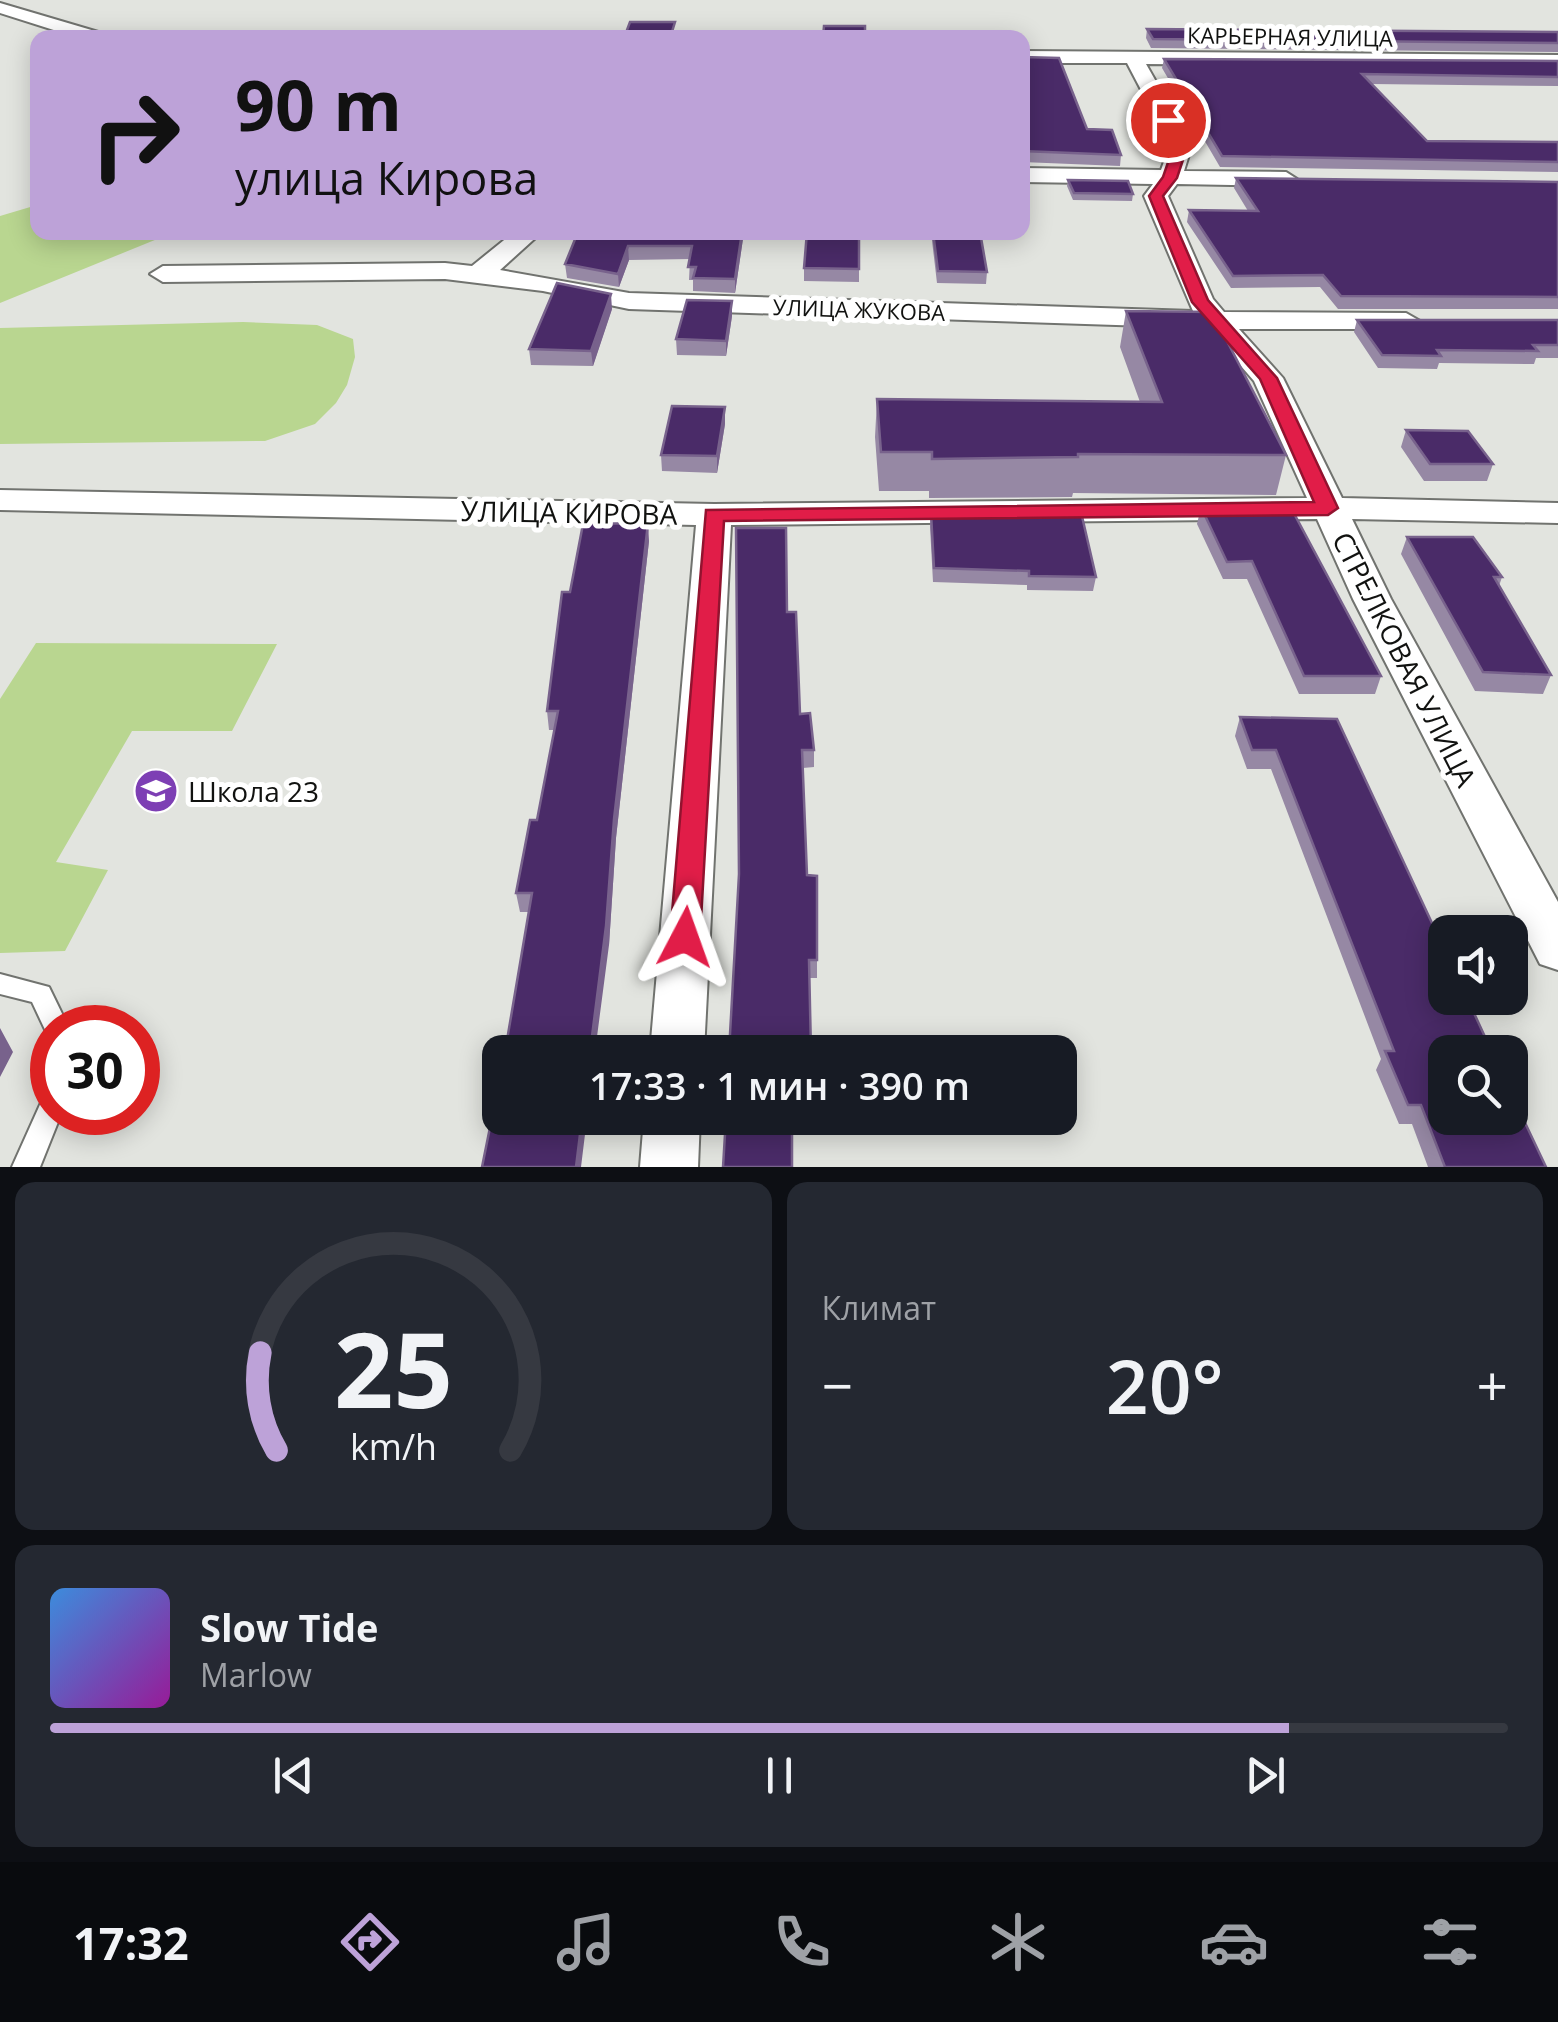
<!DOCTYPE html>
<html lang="ru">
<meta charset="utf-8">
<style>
:root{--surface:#171b24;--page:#242831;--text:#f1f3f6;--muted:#9ea1a6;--line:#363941;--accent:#bda2d8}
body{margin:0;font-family:"Open Sans",sans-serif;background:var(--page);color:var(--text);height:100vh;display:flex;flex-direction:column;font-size:38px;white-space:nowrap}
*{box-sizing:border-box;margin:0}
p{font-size:32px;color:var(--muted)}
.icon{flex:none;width:55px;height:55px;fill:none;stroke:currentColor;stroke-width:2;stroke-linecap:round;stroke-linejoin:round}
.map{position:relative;height:1167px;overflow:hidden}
.sheet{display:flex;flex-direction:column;gap:15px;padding:15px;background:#0d0f14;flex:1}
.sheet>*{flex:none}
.hud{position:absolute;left:30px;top:30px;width:1000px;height:210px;border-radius:20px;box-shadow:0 5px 25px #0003;background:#bda2d8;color:#111;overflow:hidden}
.fabs{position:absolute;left:1428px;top:915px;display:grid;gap:20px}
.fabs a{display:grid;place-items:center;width:100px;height:100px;border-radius:20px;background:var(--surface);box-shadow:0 5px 25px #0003;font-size:50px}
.speed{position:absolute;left:30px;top:1005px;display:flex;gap:20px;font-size:50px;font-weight:700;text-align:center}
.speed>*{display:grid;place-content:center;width:130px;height:130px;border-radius:50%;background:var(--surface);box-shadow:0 5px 25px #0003;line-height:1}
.speed .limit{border:15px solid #d22;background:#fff;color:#111}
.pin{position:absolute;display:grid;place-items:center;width:85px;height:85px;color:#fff;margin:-42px;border:5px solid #fff;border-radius:50%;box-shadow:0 2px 10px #0007}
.me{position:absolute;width:110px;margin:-55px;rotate:4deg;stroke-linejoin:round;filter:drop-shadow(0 0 8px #0008)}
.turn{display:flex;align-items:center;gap:35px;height:210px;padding:0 40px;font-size:45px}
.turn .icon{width:130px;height:130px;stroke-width:2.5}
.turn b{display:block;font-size:70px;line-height:85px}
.big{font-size:75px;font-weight:600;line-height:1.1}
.sheet .tile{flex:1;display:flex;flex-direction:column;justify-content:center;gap:15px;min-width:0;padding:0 35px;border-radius:20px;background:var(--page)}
.sheet .dial{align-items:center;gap:0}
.dial svg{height:260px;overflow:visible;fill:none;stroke:var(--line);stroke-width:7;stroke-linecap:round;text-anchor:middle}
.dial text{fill:var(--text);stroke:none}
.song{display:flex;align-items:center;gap:30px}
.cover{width:120px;height:120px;border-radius:15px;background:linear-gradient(135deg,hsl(210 70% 55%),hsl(300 70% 35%))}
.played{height:10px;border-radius:5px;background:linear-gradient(90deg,var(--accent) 85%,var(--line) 85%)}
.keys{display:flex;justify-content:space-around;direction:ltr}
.heat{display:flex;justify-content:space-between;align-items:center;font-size:55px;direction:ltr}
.sheet .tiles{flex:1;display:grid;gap:15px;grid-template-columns:1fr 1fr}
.tile:last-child{grid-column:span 2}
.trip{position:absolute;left:482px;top:1035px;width:595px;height:100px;border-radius:20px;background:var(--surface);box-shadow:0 5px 25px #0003;font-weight:600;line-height:100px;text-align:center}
.tabs{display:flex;height:160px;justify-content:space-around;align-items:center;background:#090b0e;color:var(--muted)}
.tabs .icon{width:70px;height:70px}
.tabs .current{color:var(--accent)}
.tabs b{font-size:45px;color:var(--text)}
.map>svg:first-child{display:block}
</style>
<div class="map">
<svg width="1558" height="1167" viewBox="0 0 1558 1167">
<rect width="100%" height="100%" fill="#e2e4df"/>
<path fill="#b9d690" d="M37,205L38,232L172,233L0,303V216Z
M243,322L317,325L353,339L355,357L347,385L336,403L315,424L265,441L0,444V328Z
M36,643L277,644L232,731H132L56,862L108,870L65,951L0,953V699Z"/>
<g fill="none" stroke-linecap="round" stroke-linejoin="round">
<defs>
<path id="lane" d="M0,974L49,987L69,1028H52V1037L48,1036L32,1002L0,994Z
M52,1094V1112H62L40,1167H12L43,1098Z"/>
<path id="street" d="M0,3L105,34L108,38H79L0,13Z
M1022,51L1558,55V67L1146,64L1192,145L1184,171L1286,172L1297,179L1286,186L1177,184L1168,196L1213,299L1224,312L1406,313L1420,321L1406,329H1239L1283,378L1342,498L1558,503V523L1352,519L1391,599L1558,902V970L1540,964L1353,599L1317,519L731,525L704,1052H650L696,525L0,510V490L714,504L1307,498L1254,381L1208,328L629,309L543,291L445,279L163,282L150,274L163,266L445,263L472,266L514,232H542L500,270L629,293L1193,311L1144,196L1153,184L1022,182V168L1161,170L1170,145L1127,63H1022Z
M644,1118H700L698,1167H640Z"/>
</defs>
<use href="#lane" stroke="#71736f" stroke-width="4"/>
<use href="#street" stroke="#71736f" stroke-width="4"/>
<use href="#lane" fill="#fff" fill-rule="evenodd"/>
<use href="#street" fill="#fff" fill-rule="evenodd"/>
</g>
<path fill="#9688a4" d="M1147,29L1558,32V52L1151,48L1146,38Z
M1022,57L1087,129L1121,155L1120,166L1022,162Z
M1164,59L1558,61V86L1371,84L1427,141L1558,142V172L1220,167L1162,68Z
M1236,178L1558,182V309H1338L1320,287L1231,288L1187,222L1189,210L1248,211L1234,188Z
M1068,180L1133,194L1132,201L1073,200L1067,186Z
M578,232H744L735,293L693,291V280H689L690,259L629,260L619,287L567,278L565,264Z
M859,232V282L804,281V268Z
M931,232H980L987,272L986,284L937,283Z
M732,301V316L726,356L677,355L676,339Z
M612,309L593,366L531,365L529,349Z
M1126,311L1286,455L1276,495L1073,493L1072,497L929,498V491H879L875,437L877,399L1140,402L1120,347Z
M1357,320H1558V358H1536L1534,364L1439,363L1437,369L1378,368L1354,332Z
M725,424L717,473L662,471L661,455Z
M1406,430L1493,464L1487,481H1424L1401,447Z
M1201,507L1381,676L1375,694H1299L1247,579H1223L1197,524Z
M931,513L1096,577L1093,591L1027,590V585L933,582L930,527Z
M1407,537L1502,577L1499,586L1551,675L1543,694L1475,691L1401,554Z
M649,541L616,838L609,945L512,1017L529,912H520L516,893L537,820L554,730H549L547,711L570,592Z
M787,612L800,714L814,750V767L803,768L807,875L817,876V978H810L739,874Z
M1240,717L1337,719L1546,1167H1428L1412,1124H1399L1376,1070L1381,1059L1271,769H1247L1235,736Z"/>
<path fill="#78628c" d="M742,232H744L735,293V279Z
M628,246L629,260L619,287L618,274Z
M611,294L612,309L593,366L591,351Z
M732,301V316L726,356V341Z
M725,407V424L717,473V456Z
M648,523L649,541L616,838L609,945L595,1052H590L614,819Z
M0,1028L13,1052L0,1077Z
M582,1118H587L581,1167H576Z"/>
<path fill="#4a2b68" stroke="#78628c" stroke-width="2.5" d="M630,22H675L670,38H624Z
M824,26H865V38H823Z
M1147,29L1558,32V43L1153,39Z
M1022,57L1059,58L1087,129L1112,130L1121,155L1022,151Z
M1164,59L1558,61V77L1362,74L1427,141L1558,142V162L1222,156Z
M1236,178L1558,182V297L1341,296L1323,275L1233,276L1189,210L1258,211Z
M1068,180L1128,181L1133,194L1074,193Z
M578,232H742L735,279L693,278L696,267H688L692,246H628L618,274L565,264Z
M807,232H859V269L804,268Z
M933,232H980L987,272L938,271Z
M557,283L611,294L591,351L529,349Z
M687,300L732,301L726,341L676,339Z
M1126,311L1212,312L1286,455L1078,454V457L932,459V452H881L877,399L1162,402Z
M1357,320H1558V345H1533L1538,351L1437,350L1441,356L1382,355Z
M672,406L725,407L717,456L661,455Z
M1406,430L1468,431L1493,464H1430Z
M1290,506L1381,676H1304L1252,561L1227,562L1201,507Z
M1081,512L1096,577L1029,576V571L934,568L931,513Z
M648,523L614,819L606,926L590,1052H505L532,893H516L530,820H537L558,711H547L562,592H570L583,524Z
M736,528H786L787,612H796L800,714L810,713L814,750H802L807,875L817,876V960H809L811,1052H729L739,874Z
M1407,537H1473L1502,577H1494L1551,675L1483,672Z
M1240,717L1337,719L1445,951V998H1467L1492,1052H1445V1118H1510V1091L1546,1167H1445L1421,1105H1408L1385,1051H1394L1276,750H1252Z
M500,1078V1118H582L576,1167H482Z
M726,1118H792V1167H723Z"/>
<path fill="#e11d48" stroke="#92132f" stroke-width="2.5" d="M1164,118H1172L1188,145L1177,178L1163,196L1208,300L1277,378L1338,508L1328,515L724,521L700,937L696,946L685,950L674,946L670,937L706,510L1314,502L1260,379L1192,302L1149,196L1163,177L1174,145Z"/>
<defs>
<symbol id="school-disc" viewBox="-11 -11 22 22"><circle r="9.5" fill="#7d3fb4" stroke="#fff"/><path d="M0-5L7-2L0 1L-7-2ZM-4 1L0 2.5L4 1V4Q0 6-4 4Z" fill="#fff"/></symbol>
</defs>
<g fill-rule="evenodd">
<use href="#school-disc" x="131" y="766" width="50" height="50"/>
</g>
<g text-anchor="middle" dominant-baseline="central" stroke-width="10" stroke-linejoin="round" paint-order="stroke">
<g font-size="22" fill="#111210" stroke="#fff">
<text transform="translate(1290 36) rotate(1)">КАРЬЕРНАЯ УЛИЦА</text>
<text transform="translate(859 309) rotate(2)">УЛИЦА ЖУКОВА</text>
</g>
<g font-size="28" fill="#111210" stroke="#fff">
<text transform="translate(569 512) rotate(1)">УЛИЦА КИРОВА</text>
<text transform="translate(1405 659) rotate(63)">СТРЕЛКОВАЯ УЛИЦА</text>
</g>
<g font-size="28" fill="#111210" stroke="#fff" text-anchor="start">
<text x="188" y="791">Школа 23</text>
</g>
</g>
</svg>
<div class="fabs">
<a><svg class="icon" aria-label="sound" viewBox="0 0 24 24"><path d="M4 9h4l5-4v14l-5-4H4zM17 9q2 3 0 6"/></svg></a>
<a><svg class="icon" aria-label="search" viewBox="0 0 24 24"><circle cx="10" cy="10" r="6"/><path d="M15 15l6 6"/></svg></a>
</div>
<div class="speed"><div class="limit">30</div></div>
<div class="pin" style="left:1168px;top:120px;background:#d93025"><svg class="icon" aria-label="arrive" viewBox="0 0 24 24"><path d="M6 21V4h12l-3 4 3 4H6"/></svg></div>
<svg class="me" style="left:685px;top:937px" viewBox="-20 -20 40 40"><path d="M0-17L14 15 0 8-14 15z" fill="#e11d48" stroke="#fff" stroke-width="4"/></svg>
<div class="trip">17:33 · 1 мин · 390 m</div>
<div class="hud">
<div class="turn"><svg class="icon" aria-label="right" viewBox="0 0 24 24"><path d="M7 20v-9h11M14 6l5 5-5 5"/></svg><div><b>90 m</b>улица Кирова</div></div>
</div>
</div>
<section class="sheet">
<div class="tiles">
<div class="tile dial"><svg viewBox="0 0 100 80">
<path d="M14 69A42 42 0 1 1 86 69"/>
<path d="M14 69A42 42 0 0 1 9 39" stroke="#bda2d8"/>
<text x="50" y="56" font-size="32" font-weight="700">25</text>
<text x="50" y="72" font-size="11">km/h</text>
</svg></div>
<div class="tile"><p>Климат</p>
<div class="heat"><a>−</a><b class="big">20°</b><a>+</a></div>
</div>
<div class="tile">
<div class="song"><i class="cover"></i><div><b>Slow Tide</b><p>Marlow</p></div></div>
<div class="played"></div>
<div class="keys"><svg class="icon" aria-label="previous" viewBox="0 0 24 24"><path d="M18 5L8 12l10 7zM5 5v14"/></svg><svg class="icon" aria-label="pause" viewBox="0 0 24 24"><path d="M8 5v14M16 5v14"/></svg><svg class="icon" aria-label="next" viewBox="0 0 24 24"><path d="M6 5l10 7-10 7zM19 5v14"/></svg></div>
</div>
</div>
</section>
<nav class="tabs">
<b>17:32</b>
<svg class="icon current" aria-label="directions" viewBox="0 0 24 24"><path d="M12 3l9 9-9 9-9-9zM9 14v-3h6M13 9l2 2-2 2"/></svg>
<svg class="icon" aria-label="music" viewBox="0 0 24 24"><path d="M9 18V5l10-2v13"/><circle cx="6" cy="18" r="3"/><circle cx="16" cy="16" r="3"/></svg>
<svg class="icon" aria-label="phone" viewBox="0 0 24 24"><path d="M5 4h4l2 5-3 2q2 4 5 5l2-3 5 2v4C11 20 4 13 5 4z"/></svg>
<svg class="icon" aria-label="climate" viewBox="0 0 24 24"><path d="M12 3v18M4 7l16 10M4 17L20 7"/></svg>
<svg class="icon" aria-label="car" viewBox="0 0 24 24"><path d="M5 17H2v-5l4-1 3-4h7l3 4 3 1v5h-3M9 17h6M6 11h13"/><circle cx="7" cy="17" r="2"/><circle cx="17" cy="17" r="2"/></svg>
<svg class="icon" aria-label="filters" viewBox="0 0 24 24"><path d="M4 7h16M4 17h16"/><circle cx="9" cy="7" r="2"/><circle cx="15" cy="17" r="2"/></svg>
</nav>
